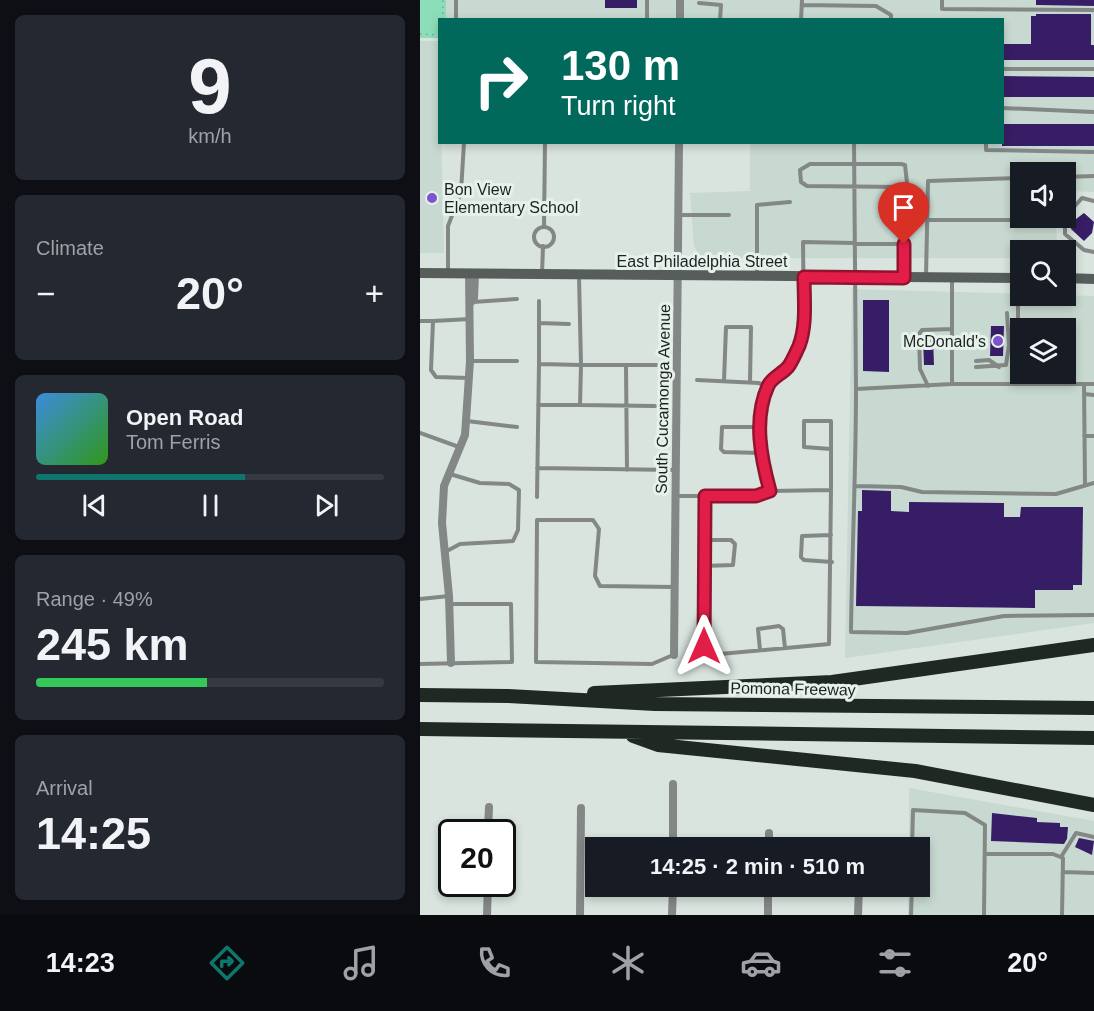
<!DOCTYPE html>
<meta charset="utf-8">
<style>
:root{--surface:#171b24;--page:#242831;--text:#f1f3f6;--muted:#9ea1a6;--line:#363941;--accent:#0f766e}
body{margin:0;font-family:Helvetica,sans-serif;background:var(--page);color:var(--text);height:100vh;display:flex;flex-direction:column;font-size:22px;white-space:nowrap}
*{box-sizing:border-box;margin:0}
p{font-size:20px;color:var(--muted)}
.icon{flex:none;width:33px;height:33px;fill:none;stroke:currentColor;stroke-width:2;stroke-linecap:round;stroke-linejoin:round}
.map{position:relative;flex:1;overflow:hidden}
.sheet{display:flex;flex-direction:column;gap:15px;padding:15px;background:#0d0f14;width:420px}
.sheet>*{flex:none}
.hud{position:absolute;left:18px;top:18px;width:566px;height:126px;border-radius:0px;box-shadow:0 3px 9px #0003;background:#00695c;color:#fff;overflow:hidden}
.buttons{position:absolute;left:590px;top:162px;display:grid;gap:12px}
.buttons a{display:grid;place-items:center;width:66px;height:66px;border-radius:0px;background:var(--surface);box-shadow:0 3px 9px #0003;font-size:30px}
.speed{position:absolute;left:18px;top:819px;display:flex;gap:12px;font-size:30px;font-weight:700;text-align:center}
.speed>*{display:grid;place-content:center;width:78px;height:78px;border-radius:50%;background:var(--surface);box-shadow:0 3px 9px #0003;line-height:1}
.speed .limit{border:3px solid #111;border-radius:9px;background:#fff;color:#111}
.pin{position:absolute;display:grid;place-items:center;width:51px;height:51px;color:#fff;margin:-62px -26px;border-radius:50% 50% 50% 0;rotate:-45deg;box-shadow:0 0 6px #0007}
.pin .icon{rotate:45deg}
.me{position:absolute;width:66px;margin:-33px;rotate:0deg;stroke-linejoin:round;filter:drop-shadow(0 0 4px #0008)}
.turn{display:flex;align-items:center;gap:21px;height:126px;padding:0 24px;font-size:27px}
.turn .icon{width:78px;height:78px;stroke-width:2.5}
.turn b{display:block;font-size:42px;line-height:51px}
.big{font-size:45px;font-weight:600;line-height:1.1}
.sheet .widget{flex:1;display:flex;flex-direction:column;justify-content:center;gap:9px;min-width:0;padding:0 21px;border-radius:9px;background:var(--page)}
.sheet .dial{align-items:center;gap:0}
.dial b{font-size:78px;line-height:1}
.song{display:flex;align-items:center;gap:18px}
.cover{width:72px;height:72px;border-radius:9px;background:linear-gradient(135deg,hsl(210 70% 55%),hsl(110 70% 35%))}
.played{height:6px;border-radius:3px;background:linear-gradient(90deg,var(--accent) 60%,var(--line) 60%)}
.keys{display:flex;justify-content:space-around;direction:ltr}
.heat{display:flex;justify-content:space-between;align-items:center;font-size:33px;direction:ltr}
.charge{height:9px;border-radius:4px;background:linear-gradient(90deg,#34c759 49%,var(--line) 0)}
.trip{position:absolute;left:165px;top:837px;width:345px;height:60px;border-radius:0px;background:var(--surface);box-shadow:0 3px 9px #0003;font-weight:600;line-height:60px;text-align:center}
.dock{display:flex;height:96px;justify-content:space-around;align-items:center;background:#090b0e;color:var(--muted)}
.dock .icon{width:42px;height:42px}
.dock .on{color:var(--accent)}
.dock b{font-size:27px;color:var(--text)}
main{display:flex;flex:1;min-height:0}
.map>svg:first-child{display:block}
</style>
<main>
<section class="sheet">
<div class="widget dial"><b>9</b><p>km/h</p></div>
<div class="widget"><p>Climate</p>
<div class="heat"><a>−</a><b class="big">20°</b><a>+</a></div>
</div>
<div class="widget">
<div class="song"><i class="cover"></i><div><b>Open Road</b><p>Tom Ferris</p></div></div>
<div class="played"></div>
<div class="keys"><svg class="icon" aria-label="previous" viewBox="0 0 24 24"><path d="M18 5L8 12l10 7zM5 5v14"/></svg><svg class="icon" aria-label="pause" viewBox="0 0 24 24"><path d="M8 5v14M16 5v14"/></svg><svg class="icon" aria-label="next" viewBox="0 0 24 24"><path d="M6 5l10 7-10 7zM19 5v14"/></svg></div>
</div>
<div class="widget"><p>Range · 49%</p><b class="big">245 km</b><div class="charge"></div></div>
<div class="widget"><p>Arrival</p><b class="big">14:25</b></div>
</section>
<div class="map">
<svg width="674" height="915" viewBox="0 0 674 915">
<rect width="100%" height="100%" fill="#d9e4de"/>
<path fill="#c7d9d0" fill-rule="evenodd" d="M26,0H674V192L645,191V172H600V218H636L637,250H600V258H281L274,246L270,193L330,191V143L582,142V20H26Z
M0,41H19L24,253H0Z
M432,289L674,296V623L425,658ZM600,328H645V374H600Z
M489,788L674,821V915H488V887L500,886V848L489,847Z"/>
<path fill="#8cdeb9" d="M0,0H26V19L20,20L19,38H0Z"/>
<path fill="#371d65" d="M185,0H217V8H185Z
M616,0H674V6L616,5Z
M616,14H671V45H674V60H582V44H611V16H616Z
M582,76L674,77V97H582Z
M582,124H674V146H582Z
M664,213L674,222L672,233L664,241L651,229L652,222Z
M443,300H469V372L443,371Z
M571,326H584L583,356H570Z
M503,339H513L514,365H504Z
M442,490L471,491V511L489,512V502L584,503V517H600L601,507H663L662,585H653V590H615V608L436,606L438,511H442Z
M572,813L617,818V822L640,823V827H648L647,839L644,844L571,841Z
M659,838L674,841L672,855L655,847Z"/>
<g fill="none" stroke-linecap="round" stroke-linejoin="round">
<path stroke="#8e9792" stroke-width="1.5" stroke-dasharray="1.5 4.5" stroke-linecap="butt" d="M23,20V0
M0,34L20,35"/>
<path stroke="#838785" stroke-width="4" d="M36,0V20
M522,0V9L674,10
M279,3L301,5L300,20
M382,5L456,6L471,15V20
M227,20V0
M381,20L382,0
M582,69H674
M582,108L674,112
M434,142L436,389L532,384
M566,142V150L674,152
M390,164H481L485,165L487,183L481,187L387,186L381,182L380,170Z
M645,177L674,176
M259,215H309
M645,217L662,198L674,201
M645,218V234L664,250L674,252
M507,220H595L602,218
M124,227L125,142
M114 237a10 10 0 1 1 20 0a10 10 0 1 1-20 0Z
M28,271V226L41,192L44,142
M337,273V205L370,202
M122,274L123,246
M506,277L508,181L600,178
M651,278V240
M598,279V384H674
M532,280V384H598
M53,302L97,299
M0,321H13
M119,323L149,324
M50,361H97
M556,361L569,360L579,367
M119,364V301
M206,366L207,470
M556,367L586,365L589,345L587,313
M614,374L615,384
M49,378L16,377L11,370L13,321L50,319
M277,380L339,383L347,388
M304,381L306,327H331L330,382
M664,384L665,484
M508,386L500,369L499,334L502,330L532,329
M436,389C436,470 432,551 431,632L487,633L584,616L674,615
M664,394L674,395
M118,405H160
M235,406L160,405L161,365H237
M47,421L97,427
M340,427H302L301,449L304,452L341,453
M0,433L39,447
M664,436H674
M411,449V421H384V447L411,449V490
M117,468L255,470
M436,486L481,487L502,492L636,494L674,483
M255,496H336L350,491L341,459L340,432L348,384L368,367L379,346L384,325L383,242L484,244V277
M285,496L284,646L286,652L300,654L409,644L411,490L350,491
M117,497L119,364L161,365L159,276
M411,535L382,536L381,557L384,560L412,562
M25,552L40,544L93,541L98,530L99,490L89,484L60,483L30,474
M283,566L313,565L315,544L311,540H283
M0,599L29,596
M340,650L338,629L359,626L363,629L365,648
M253,655L232,664L116,662L117,520H173L179,529L175,576L180,586L254,587
M0,664L92,662L91,604H29
M492,848L493,810L545,813L565,825L564,915
M565,854H633L643,858L642,915
M641,857L656,833L674,837
M643,872L674,873
M491,915L492,886"/>
<path stroke="#838785" stroke-width="8" d="M260,20V0
M51,302L54,298L55,274
M254,655L259,142
M31,663L29,596L22,523L24,486L45,435L50,361L49,273
M68,832L69,807
M253,848V784
M349,848V833
M440,848V841
M67,915L68,884
M160,915L161,808
M252,915L253,886
M348,915V886
M438,915L439,886"/>
<path stroke="#575d5a" stroke-width="10" d="M0,273L600,278
M645,278L674,279"/>
<path stroke="#202824" stroke-width="14" d="M174,693L412,682L674,645
M0,695L88,696L235,704L674,708
M0,729L674,738
M213,736L238,745L495,771L674,805"/>
</g>
<g fill="none" stroke-linecap="round" stroke-linejoin="round">
<defs>
<path id="route" d="M284,646L285,496H336L350,491C341,458 333,419 348,386C351,378 362,374 368,367C372,362 376,352 379,346C387,325 384,300 384,277L484,278V244"/>
</defs>
<use href="#route" stroke="#92132f" stroke-width="15"/>
<use href="#route" stroke="#e11d48" stroke-width="10"/>
</g>
<g fill="#7d54ce" stroke="#e6f1ec" stroke-width="2">
<circle cx="12" cy="198" r="6"/>
<circle cx="578" cy="341" r="6"/>
</g>
<g text-anchor="middle" dominant-baseline="central" stroke-width="6" stroke-linejoin="round" paint-order="stroke">
<g font-size="16" fill="#1d211f" stroke="#e6f1ec" text-anchor="start">
<text x="24" y="189">Bon View<tspan x="24" dy="18">Elementary School</tspan></text>
<text x="566" y="341" text-anchor="end">McDonald's</text>
</g>
<g font-size="16" fill="#1d211f" stroke="#e6f1ec">
<text x="282" y="261">East Philadelphia Street</text>
<text transform="translate(243 399) rotate(-89)">South Cucamonga Avenue</text>
<text transform="translate(373 689) rotate(1)">Pomona Freeway</text>
</g>
</g>
</svg>
<div class="buttons">
<a><svg class="icon" aria-label="sound" viewBox="0 0 24 24"><path d="M4 9h4l5-4v14l-5-4H4zM17 9q2 3 0 6"/></svg></a>
<a><svg class="icon" aria-label="search" viewBox="0 0 24 24"><circle cx="10" cy="10" r="6"/><path d="M15 15l6 6"/></svg></a>
<a><svg class="icon" aria-label="layers" viewBox="0 0 24 24"><path d="M12 4l9 5-9 5-9-5zM3 14l9 5 9-5"/></svg></a>
</div>
<div class="speed"><div class="limit">20</div></div>
<div class="pin" style="left:484px;top:244px;background:#d93025"><svg class="icon" aria-label="arrive" viewBox="0 0 24 24"><path d="M6 21V4h12l-3 4 3 4H6"/></svg></div>
<svg class="me" style="left:284px;top:646px" viewBox="-20 -20 40 40"><path d="M0-17L14 15 0 8-14 15z" fill="#e11d48" stroke="#fff" stroke-width="4"/></svg>
<div class="trip">14:25 · 2 min · 510 m</div>
<div class="hud">
<div class="turn"><svg class="icon" aria-label="right" viewBox="0 0 24 24"><path d="M7 20v-9h11M14 6l5 5-5 5"/></svg><div><b>130 m</b>Turn right</div></div>
</div>
</div>
</main>
<nav class="dock">
<b>14:23</b>
<svg class="icon on" aria-label="directions" viewBox="0 0 24 24"><path d="M12 3l9 9-9 9-9-9zM9 14v-3h6M13 9l2 2-2 2"/></svg>
<svg class="icon" aria-label="music" viewBox="0 0 24 24"><path d="M9 18V5l10-2v13"/><circle cx="6" cy="18" r="3"/><circle cx="16" cy="16" r="3"/></svg>
<svg class="icon" aria-label="phone" viewBox="0 0 24 24"><path d="M5 4h4l2 5-3 2q2 4 5 5l2-3 5 2v4C11 20 4 13 5 4z"/></svg>
<svg class="icon" aria-label="climate" viewBox="0 0 24 24"><path d="M12 3v18M4 7l16 10M4 17L20 7"/></svg>
<svg class="icon" aria-label="car" viewBox="0 0 24 24"><path d="M5 17H2v-5l4-1 3-4h7l3 4 3 1v5h-3M9 17h6M6 11h13"/><circle cx="7" cy="17" r="2"/><circle cx="17" cy="17" r="2"/></svg>
<svg class="icon" aria-label="filters" viewBox="0 0 24 24"><path d="M4 7h16M4 17h16"/><circle cx="9" cy="7" r="2"/><circle cx="15" cy="17" r="2"/></svg>
<b>20°</b>
</nav>
